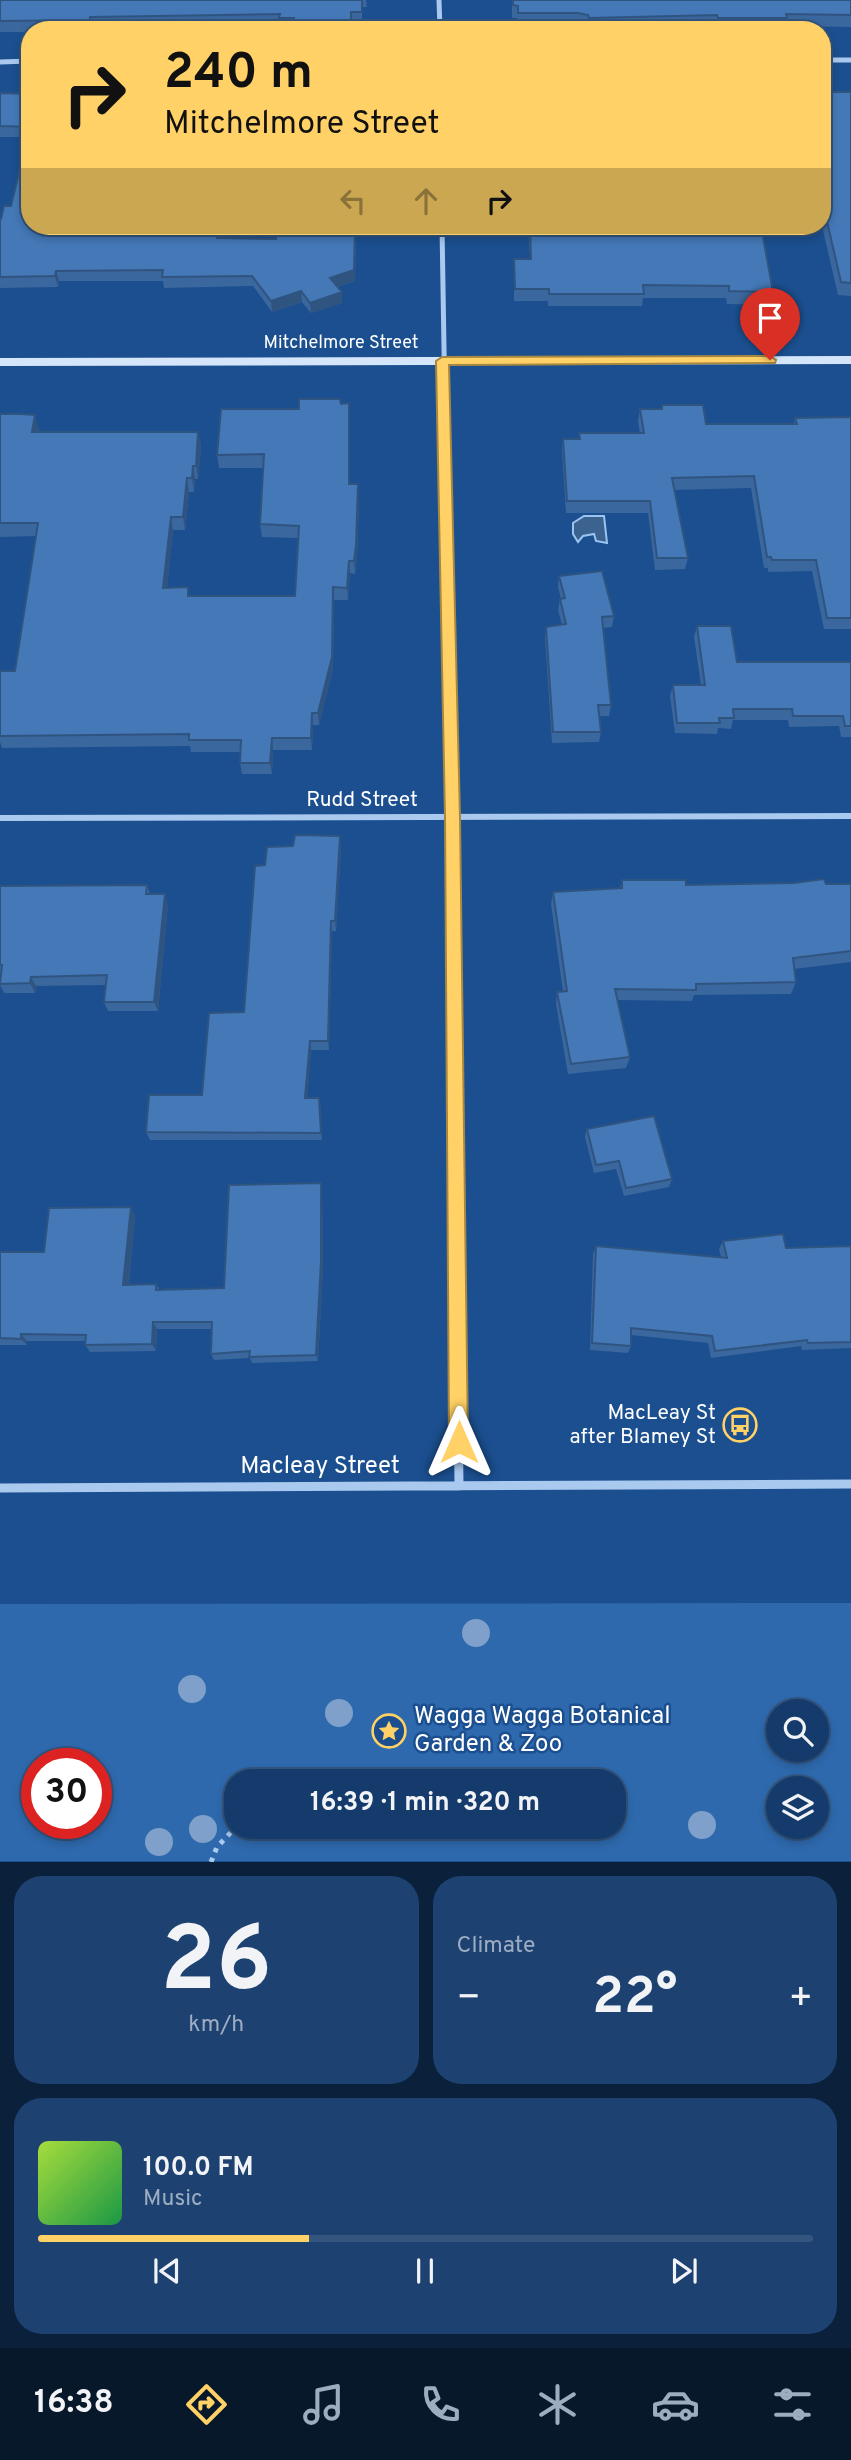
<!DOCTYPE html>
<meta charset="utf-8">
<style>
:root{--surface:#143b6b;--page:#1d4271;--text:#f1f3f6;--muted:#9dadc1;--line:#33557e;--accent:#ffd166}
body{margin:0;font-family:Overpass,sans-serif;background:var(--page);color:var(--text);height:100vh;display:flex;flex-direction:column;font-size:26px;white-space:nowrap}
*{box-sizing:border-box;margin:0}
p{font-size:23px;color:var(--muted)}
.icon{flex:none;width:38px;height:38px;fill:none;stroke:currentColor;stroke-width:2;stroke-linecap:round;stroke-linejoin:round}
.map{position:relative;height:1862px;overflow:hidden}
.details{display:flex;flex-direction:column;gap:14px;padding:14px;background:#0b203b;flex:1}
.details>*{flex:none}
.banner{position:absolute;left:21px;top:21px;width:810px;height:214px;border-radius:28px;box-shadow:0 4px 10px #0003,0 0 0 2px var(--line);background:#ffd166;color:#111;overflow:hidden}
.controls{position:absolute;left:766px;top:1699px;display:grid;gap:14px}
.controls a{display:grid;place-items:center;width:63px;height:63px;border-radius:50%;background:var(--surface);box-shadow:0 4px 10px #0003,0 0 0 2px var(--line);font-size:35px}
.speed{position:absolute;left:21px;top:1748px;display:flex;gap:14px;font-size:35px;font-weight:700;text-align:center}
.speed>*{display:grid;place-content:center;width:91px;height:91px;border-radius:50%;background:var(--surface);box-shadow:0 4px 10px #0003,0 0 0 2px var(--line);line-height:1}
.speed .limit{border:10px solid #d22;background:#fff;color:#111}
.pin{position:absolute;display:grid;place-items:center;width:60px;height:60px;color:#fff;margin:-72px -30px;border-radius:50% 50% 50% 0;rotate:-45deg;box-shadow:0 0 7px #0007}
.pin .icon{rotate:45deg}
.me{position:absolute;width:77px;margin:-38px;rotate:0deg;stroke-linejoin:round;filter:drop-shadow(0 0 5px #0008)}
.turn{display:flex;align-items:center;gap:24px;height:147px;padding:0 28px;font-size:32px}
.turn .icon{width:91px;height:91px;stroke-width:2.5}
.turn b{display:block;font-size:49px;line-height:60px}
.lanes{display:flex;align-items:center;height:66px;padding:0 28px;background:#0003;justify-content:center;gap:35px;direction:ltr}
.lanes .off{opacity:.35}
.big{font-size:52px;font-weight:700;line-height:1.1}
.details .widget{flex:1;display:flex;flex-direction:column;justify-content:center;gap:10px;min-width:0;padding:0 24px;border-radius:28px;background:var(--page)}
.details .dial{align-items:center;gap:0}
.dial b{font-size:91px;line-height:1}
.song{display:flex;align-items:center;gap:21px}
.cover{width:84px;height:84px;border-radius:10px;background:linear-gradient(135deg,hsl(80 70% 55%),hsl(140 70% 35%))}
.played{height:7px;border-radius:4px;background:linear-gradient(90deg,var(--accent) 35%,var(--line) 35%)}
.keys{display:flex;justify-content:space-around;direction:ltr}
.heat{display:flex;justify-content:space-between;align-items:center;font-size:38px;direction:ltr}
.details .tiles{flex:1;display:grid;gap:14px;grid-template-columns:1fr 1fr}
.widget:last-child{grid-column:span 2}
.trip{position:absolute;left:224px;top:1769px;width:402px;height:70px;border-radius:28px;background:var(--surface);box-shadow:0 4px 10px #0003,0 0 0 2px var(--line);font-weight:700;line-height:70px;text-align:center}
.dock{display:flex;height:112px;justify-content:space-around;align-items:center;background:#08182b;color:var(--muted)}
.dock .icon{width:49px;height:49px}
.dock .current{color:var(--accent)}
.dock b{font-size:32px;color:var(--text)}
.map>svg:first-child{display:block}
</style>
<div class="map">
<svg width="851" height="1862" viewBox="0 0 851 1862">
<rect width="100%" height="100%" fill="#1b4f8f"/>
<path fill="#2e69ad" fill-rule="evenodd" d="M851,1603V1861H0V1604ZM779,1712H817V1750H779ZM37,1764H96V1824H37ZM236,1782H614V1827H236ZM779,1788H817V1827H779Z"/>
<path fill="#3c6290" stroke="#9cc4f0" stroke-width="2" d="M584,516H604L607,543L596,541L594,534L583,536L578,542L573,534V523Z"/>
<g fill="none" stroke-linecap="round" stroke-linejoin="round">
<path stroke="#a9c9ee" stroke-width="5" stroke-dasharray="4.5 6" stroke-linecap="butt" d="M297,1782L303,1777
M211,1862L217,1847L236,1827"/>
<path stroke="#a9c9ee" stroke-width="5" d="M439,0L440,30
M822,60H851
M0,62L30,61
M442,226L446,470"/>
<path stroke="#a9c9ee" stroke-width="6" d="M446,469L455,1077
M0,818L851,816"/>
<path stroke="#a9c9ee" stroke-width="9" d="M455,1076L459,1486
M0,1488L851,1484"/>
<path fill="#d6e6fa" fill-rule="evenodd" d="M851,356V364L0,366V358Z"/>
</g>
<g fill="#7ea0ca">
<circle cx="476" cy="1633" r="14"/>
<circle cx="192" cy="1689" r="14"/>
<circle cx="339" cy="1713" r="14"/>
<circle cx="702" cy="1825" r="14"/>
<circle cx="203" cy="1829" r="14"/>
<circle cx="159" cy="1842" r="14"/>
</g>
<path fill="#3a679d" d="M0,0H366L367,7H362V23H352V30L280,29V25L93,28L92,30H30V32H0Z
M512,0H851V27L785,26V30H716L715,27L588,30L587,27L576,25H517V18H512Z
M822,84L832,92H851V296L838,295L822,226Z
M0,93L219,238L276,239L285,233L286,226H356L355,281L337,287L342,292V303L311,313L302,302L272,312L253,286L164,288L163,281H59L58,287L0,288V219H1L11,206L27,137H0Z
M528,226H765L763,232H762L773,292L770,305L727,304L726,298H643L642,306H548V301H514V259H530Z
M341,404L349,417L350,484L359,497L357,558L355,574L350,573L348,600H334L333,669L319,725H313L312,750H273L272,774H242L240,763V752H191L190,746L2,748L0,742V671H15L36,536L0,537V414L39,429L38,432H198L201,446L198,479H195L194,492H189L185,530H173L167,588L190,596H295L298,538L262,537L260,524L263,468H219L217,455L299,409Z
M662,405L706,424H794L795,418L851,417V629H824L812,571L768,572V568H764L751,488L674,490L688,558L685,569L655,570L648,513H566L562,451L563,439H579V433H640L638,421L640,409H661Z
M559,576L614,616L612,627L603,628L611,705L609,716H600L601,732L599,742L552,743L545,638L546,627L562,625L558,610L560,599H561L558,587Z
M697,626L737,662H851V737H841L839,726L789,727L788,720H733L731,729L718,728L717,734L675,733L670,696L673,685H701L694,637Z
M340,836L341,847L336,931H332L329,1050H311L307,1098H319L322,1140H150L146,1132L202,1095L244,1012L265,865L293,846Z
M622,880L686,885L851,884V962L794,969L796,982L791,994L694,995L692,1001L617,1000L630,1057L626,1068L568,1074L556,1004L557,992H563L551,904L553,892L620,888Z
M147,885L150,894L168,904L158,1011H108L104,1002L106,985L36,986L35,993H4L0,985V886Z
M587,1129L672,1179L669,1187L624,1196L616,1169L594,1173L585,1137Z
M321,1183L322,1191L323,1269L318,1361L252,1363L250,1358L214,1360L211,1354L212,1329H157L156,1351L90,1352L85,1345V1341H27V1345H0V1252H44L135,1215L129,1284H156L159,1289L224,1288Z
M723,1241L786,1248L851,1246V1348L802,1350L801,1346L711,1358L708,1343L631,1335V1346L628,1353L590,1350L593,1254L596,1246L721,1257L719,1249Z"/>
<path fill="#305480" d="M218,226H220L219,249L217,238Z
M355,226V281L331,289L330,278Z
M56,271L59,281L58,287L55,276Z
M301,291L302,302L272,312L271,301Z
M342,292V303L311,313L310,303Z
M35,415L39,429L36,445L32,432Z
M198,432L201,446L198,479L196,466Z
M193,466L195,479L194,492L192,478Z
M187,478L189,492L185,530L183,517Z
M358,484L359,497L357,558L355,574L354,561Z
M171,517L173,530L166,600L163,588Z
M349,561L350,573L348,600L347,588Z
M333,587L334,600L333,669L319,725L318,713Z
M312,713L313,725L312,750L311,738Z
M272,738L273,750L272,774L270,763Z
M340,836L341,847L336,931L335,921Z
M165,894L168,904L158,1011L154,1002Z
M331,921L332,931L329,1050L328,1041Z
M31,977L36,986L35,993L30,983Z
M310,1041L311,1050L307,1106L305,1098Z
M319,1098L321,1106L322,1140L321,1133Z
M321,1183L322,1191L323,1269L318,1361L316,1355Z
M131,1207L135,1215L128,1292L123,1285Z
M153,1322L157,1329L156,1351L152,1344Z
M21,1334L27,1341V1345L21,1339Z"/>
<path fill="#4478b7" stroke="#305480" stroke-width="2" d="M0,0H362V12H351V21H340L339,24H293L294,18H279L280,14L90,17V20L0,21Z
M513,0H851V15L786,14L787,18H718L717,15L589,18L588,15L578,13H518V6L513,5Z
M822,84H830L832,92H851V283L841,282L822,200Z
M0,93L30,94V127L0,126Z
M30,127V226H218L217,238L276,239L277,233H285L286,226H355L354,270L330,278L342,292L310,303L301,291L271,301L252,276L162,277L163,270L56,271L55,276L0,277V219H1L4,206H11Z
M530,226H761L773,292L729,291V286L643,285L644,294H549V289H515L514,259H531Z
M299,399H340L341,404L349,403V484H358L356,545L354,561H349L347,588L333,587L332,657L318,713H312L311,738H272L270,763H240L241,740H189V734L0,736V671H15L38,523H0V414H21L35,415L32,432H198L196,466H193L192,478H187L183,517H171L163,588L188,587V596H295L299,526L260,524L264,454L217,455L221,409H299Z
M662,405H703L706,424H797L795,418L851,417V618H827L816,560H772L771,557H767L754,476L672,478L688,558H657L650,501H567L563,439H580L579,433H644L640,409H662Z
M602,571L614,616L602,617L611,705H598L601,732H553L546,627L566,624L560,599L565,598L559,576Z
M697,626H731L737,662H851V726H845L843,716H793L792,709H733L734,718H719L720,723H677L673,685H705Z
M295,835L340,836L335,921H331L328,1041H310L305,1098H319L321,1133L146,1132L149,1095H202L209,1013L244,1012L255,866L265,865L267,847L293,846Z
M824,879L826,884H851V951L793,958L796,982L696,984V990L615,989L630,1057L571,1064L557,992L567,991L553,892L622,888V880H686V885L794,883Z
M147,885L146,894H165L154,1002H104L107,975L31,977L30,983L0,984L2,965H0V886Z
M654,1116L672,1179L626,1188L619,1161L596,1165L587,1129Z
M321,1183V1261L316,1355L249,1357L250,1351L211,1354L212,1322H153L152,1344L85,1345L86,1335L21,1334V1339L0,1338V1252H44L49,1208L131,1207L123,1285L156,1284V1290L224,1288L229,1185Z
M783,1234L786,1248L851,1246V1342L808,1343L807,1340L715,1351L712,1336L631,1328V1346L592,1343L596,1246L727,1258L723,1241Z"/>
<path fill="#ffd166" stroke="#a68842" stroke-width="2" d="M770,356L776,360L775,363L449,365L460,817L468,1442L466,1449L459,1452L452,1449L449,1442L445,817L436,361L442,357Z"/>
<defs>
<symbol id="bus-ring" viewBox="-11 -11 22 22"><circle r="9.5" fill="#1b4f8f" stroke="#ffd166" stroke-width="1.5"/><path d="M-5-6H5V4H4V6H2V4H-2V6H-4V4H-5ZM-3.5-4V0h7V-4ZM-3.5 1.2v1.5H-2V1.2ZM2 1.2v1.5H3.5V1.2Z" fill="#ffd166"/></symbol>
<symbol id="sight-ring" viewBox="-11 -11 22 22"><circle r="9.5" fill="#1b4f8f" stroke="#ffd166" stroke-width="1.5"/><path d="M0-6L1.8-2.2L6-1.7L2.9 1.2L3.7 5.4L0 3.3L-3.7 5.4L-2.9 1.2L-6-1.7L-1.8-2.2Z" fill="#ffd166"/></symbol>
</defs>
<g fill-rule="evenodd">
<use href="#bus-ring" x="721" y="1406" width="38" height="38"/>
<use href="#sight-ring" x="370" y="1712" width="38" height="38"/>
</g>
<g text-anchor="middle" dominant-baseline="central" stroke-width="5" stroke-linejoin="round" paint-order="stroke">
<g font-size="18" fill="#fff" stroke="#1b4f8f">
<text x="341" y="343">Mitchelmore Street</text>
</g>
<g font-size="21" fill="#fff" stroke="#1b4f8f">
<text x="362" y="800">Rudd Street</text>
</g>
<g font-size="21" fill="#fff" stroke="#1b4f8f" text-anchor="end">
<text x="716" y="1413">MacLeay St<tspan x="716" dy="24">after Blamey St</tspan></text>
</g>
<g font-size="24" fill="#fff" stroke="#1b4f8f">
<text x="320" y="1467">Macleay Street</text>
</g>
<g font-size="24" fill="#fff" stroke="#1b4f8f" text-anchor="start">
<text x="414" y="1717">Wagga Wagga Botanical<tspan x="414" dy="28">Garden &amp; Zoo</tspan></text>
</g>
</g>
</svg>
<div class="controls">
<a><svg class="icon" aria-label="search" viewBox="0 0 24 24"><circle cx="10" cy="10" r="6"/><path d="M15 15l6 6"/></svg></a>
<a><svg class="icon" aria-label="layers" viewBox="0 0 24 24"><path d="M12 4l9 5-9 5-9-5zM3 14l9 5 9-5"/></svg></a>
</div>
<div class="speed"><div class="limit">30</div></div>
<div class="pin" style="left:770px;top:360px;background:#d93025"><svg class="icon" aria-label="arrive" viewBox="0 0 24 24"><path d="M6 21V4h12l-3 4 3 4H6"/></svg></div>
<svg class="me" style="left:459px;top:1442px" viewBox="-20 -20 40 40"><path d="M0-17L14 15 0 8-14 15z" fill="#ffd166" stroke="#fff" stroke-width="4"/></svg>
<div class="trip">16:39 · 1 min · 320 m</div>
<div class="banner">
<div class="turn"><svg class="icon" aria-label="right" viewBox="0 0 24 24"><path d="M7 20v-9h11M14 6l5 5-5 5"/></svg><div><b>240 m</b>Mitchelmore Street</div></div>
<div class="lanes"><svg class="icon off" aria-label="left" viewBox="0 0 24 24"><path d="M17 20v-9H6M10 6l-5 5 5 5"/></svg><svg class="icon off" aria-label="ahead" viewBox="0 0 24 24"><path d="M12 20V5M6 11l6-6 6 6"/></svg><svg class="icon" aria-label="right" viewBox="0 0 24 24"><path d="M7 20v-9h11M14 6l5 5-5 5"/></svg></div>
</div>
</div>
<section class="details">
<div class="tiles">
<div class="widget dial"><b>26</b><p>km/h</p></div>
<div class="widget"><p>Climate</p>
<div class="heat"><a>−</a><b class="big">22°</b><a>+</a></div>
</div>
<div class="widget">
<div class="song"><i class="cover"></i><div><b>100.0 FM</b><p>Music</p></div></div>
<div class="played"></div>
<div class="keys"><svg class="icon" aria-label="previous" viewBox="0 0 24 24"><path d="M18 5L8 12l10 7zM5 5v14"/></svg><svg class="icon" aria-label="pause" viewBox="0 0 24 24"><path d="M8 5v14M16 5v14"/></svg><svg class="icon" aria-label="next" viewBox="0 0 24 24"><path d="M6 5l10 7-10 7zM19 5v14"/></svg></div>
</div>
</div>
</section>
<nav class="dock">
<b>16:38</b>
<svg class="icon current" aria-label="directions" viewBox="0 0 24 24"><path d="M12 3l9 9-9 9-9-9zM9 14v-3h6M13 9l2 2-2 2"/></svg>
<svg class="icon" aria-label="music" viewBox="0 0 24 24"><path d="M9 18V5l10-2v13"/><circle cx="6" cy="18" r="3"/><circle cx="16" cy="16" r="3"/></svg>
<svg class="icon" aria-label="phone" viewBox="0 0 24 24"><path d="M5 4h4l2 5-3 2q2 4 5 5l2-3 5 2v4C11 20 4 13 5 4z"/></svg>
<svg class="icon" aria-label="climate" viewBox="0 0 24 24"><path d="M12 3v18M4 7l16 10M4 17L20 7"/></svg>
<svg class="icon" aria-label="car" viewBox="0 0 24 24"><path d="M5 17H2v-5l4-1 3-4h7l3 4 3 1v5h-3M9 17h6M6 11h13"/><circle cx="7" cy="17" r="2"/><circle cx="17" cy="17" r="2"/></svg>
<svg class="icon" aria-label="filters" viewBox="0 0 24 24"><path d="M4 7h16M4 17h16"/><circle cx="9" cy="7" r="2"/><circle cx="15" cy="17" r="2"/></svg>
</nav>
